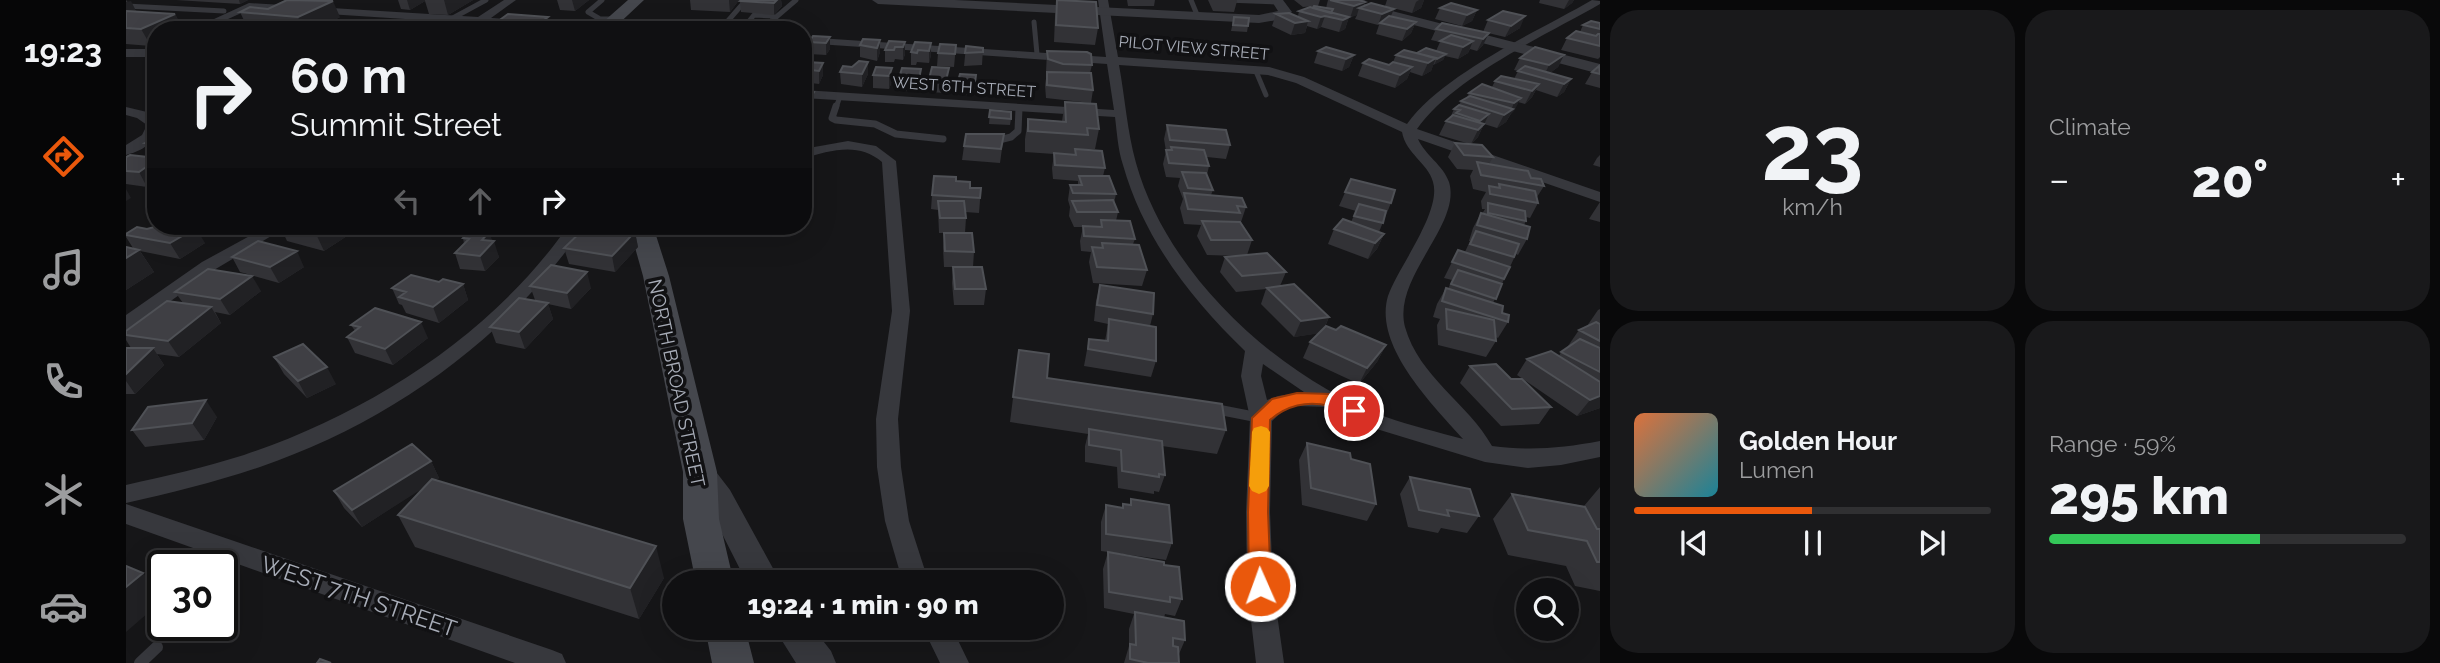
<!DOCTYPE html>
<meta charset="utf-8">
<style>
:root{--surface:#101012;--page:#19191b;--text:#f1f3f6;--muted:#9c9d9f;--line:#303032;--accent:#ea580c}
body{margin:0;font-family:Raleway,sans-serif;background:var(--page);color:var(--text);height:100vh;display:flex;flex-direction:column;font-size:26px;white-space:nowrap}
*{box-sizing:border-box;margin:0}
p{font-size:23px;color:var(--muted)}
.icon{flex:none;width:38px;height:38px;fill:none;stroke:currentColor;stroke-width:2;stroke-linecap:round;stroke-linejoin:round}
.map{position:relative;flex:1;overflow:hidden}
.side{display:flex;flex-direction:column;gap:10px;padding:10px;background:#09090a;width:840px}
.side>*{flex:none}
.hud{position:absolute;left:21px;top:21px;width:665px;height:214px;border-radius:28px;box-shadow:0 7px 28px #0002,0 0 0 2px var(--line);background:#101012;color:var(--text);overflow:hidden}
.buttons{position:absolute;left:1390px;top:578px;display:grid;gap:14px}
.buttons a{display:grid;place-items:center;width:63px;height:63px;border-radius:50%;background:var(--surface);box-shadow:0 7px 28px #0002,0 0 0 2px var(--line);font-size:35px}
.speed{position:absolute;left:21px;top:550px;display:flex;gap:14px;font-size:35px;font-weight:700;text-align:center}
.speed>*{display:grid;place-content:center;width:91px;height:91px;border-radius:50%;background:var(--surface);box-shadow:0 7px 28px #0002,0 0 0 2px var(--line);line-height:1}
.speed .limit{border:4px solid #111;border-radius:10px;background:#fff;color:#111}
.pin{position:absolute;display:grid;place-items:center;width:60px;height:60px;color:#fff;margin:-30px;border:4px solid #fff;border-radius:50%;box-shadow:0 2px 7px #0007}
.me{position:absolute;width:77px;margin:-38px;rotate:358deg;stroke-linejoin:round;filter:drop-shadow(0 0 5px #0008)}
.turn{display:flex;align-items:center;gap:24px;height:147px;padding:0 28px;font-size:32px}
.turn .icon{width:91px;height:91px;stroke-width:2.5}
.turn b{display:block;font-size:49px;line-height:60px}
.lanes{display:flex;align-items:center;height:66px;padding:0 28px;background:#0003;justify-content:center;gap:35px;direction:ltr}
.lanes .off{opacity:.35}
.big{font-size:52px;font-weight:800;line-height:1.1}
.side .widget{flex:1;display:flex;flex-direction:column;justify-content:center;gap:10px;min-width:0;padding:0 24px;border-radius:28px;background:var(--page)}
.side .dial{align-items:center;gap:0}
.dial b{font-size:91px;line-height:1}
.song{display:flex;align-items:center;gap:21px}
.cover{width:84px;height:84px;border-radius:10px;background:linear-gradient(135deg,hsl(20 70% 55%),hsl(190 70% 35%))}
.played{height:7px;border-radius:4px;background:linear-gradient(90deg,var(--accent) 50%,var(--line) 50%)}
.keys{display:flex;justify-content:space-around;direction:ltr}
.heat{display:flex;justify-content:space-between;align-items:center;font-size:38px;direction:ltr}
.charge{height:10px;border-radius:5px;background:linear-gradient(90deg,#34c759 59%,var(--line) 0)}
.side .tiles{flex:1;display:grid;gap:10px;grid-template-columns:repeat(2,1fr)}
.trip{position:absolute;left:536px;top:570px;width:402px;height:70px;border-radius:35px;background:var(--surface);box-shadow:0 7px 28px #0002,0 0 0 2px var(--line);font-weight:800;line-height:70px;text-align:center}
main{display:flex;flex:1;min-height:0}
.tabs{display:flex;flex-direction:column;width:126px;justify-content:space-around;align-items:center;background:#060607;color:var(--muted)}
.tabs .icon{width:49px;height:49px}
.tabs .current{color:var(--accent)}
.tabs b{font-size:32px;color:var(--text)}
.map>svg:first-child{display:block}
</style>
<main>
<nav class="tabs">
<b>19:23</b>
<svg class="icon current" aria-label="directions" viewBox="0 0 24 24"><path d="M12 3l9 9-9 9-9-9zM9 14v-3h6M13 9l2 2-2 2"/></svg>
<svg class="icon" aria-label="music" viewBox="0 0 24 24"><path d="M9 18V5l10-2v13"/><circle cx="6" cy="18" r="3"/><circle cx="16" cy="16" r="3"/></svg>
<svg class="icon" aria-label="phone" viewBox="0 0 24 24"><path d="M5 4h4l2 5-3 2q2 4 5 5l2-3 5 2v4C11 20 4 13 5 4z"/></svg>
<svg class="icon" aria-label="climate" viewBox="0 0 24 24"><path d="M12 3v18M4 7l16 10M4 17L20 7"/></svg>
<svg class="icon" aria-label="car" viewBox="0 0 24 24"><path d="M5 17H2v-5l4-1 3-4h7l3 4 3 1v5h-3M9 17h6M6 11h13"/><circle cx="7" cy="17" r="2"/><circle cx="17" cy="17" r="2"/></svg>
</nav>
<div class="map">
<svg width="1474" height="663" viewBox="0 0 1474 663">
<rect width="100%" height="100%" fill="#161618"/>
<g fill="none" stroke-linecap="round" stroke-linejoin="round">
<path stroke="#37383d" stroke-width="5" d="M476,0L462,12L474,19H488
M1065,0L1072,17
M1100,0L1153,2
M0,6L98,11
M325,19L360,0
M908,22L911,54
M43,23L78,26
M594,30L620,0
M616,30L628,15L647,16
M635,30L670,0
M1129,69L1140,95
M710,108L714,96"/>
<path stroke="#37383d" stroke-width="7" d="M710,106L706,118L710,120L749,124L770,134L817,139
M873,140L885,137L892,131L893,108"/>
<path stroke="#37383d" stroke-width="10" d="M1084,408L1135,418"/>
<path stroke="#37383d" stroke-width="12" d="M14,663L31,647"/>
<path fill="#37383d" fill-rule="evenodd" d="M378,0H390L365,18L505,27L510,30H450L124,9L78,30H64L123,3L352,17Z
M972,0H982L992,57L1143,67L1178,77L1281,124C1318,73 1411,32 1466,0L1474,1V4C1420,35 1326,78 1291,129L1474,192V202L1292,139C1299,155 1317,165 1323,182C1336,225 1266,277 1279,327C1293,377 1342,403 1366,446C1404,451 1437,448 1474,441V457L1435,465L1402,468L1359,462L1244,427L1202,407L1171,406L1159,409L1146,421L1144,512L1147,586L1158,663H1130L1121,586L1120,512L1124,418L1115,376L1119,351C1065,299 1018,239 997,165C992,150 991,133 989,117L677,98V90L988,110L981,64L677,43V37L980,57ZM993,65L1142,75L1170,83L1276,132C1280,154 1302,163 1307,182C1316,212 1272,267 1262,296C1247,346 1307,405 1337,439C1312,432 1285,426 1260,417C1153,378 1041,275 1010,163C1001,130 999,98 993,65ZM1137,364L1178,392L1152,396L1141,400L1135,376Z
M0,107L21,112L30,119C30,141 22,149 0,155V145L16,135L21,125L11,118L0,115Z
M722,141L750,146L770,161L784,311L772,419L775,467L783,521L803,583H777L759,521L751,467L750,419L766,311L756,162C732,141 704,151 677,158V149Z
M142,226H162L88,270L7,328L0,330V315L76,262Z
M442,226H458C382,339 263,423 134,467C90,482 45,493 0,503V485C40,476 80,467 118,455C243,413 366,335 442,226Z
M0,504L426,650L436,654L440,663H389L0,524Z
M797,628H826L843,663H814Z"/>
<path fill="#37383d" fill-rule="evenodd" d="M746,0H829L1133,15L1152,11L1145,0H1157L1166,12L1157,19L1133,23L752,4Z
M1202,0H1223L1474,64V74L1204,3Z
M0,49H30V57H0Z
M574,461L584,464L604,490L655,583H621L582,506L559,472L564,464Z
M648,628H687L705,651L710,663H670Z"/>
<path fill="#45474d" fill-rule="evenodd" d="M502,0H518L486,30H468Z
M503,226H527L543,276L591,472L593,519L608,583H570L557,519V472L517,276Z
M579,628H619L628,663H586Z"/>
</g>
<path fill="#323236" d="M0,0L11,12L49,14L57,30H30L25,46L0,44Z
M50,0H122L114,4Z
M272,0H347L322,15L303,14L299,1L284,10L275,9Z
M431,0H463L449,11L434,10Z
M564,0H613L604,12L565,10Z
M655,0L656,6L648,15L615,12L614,1Z
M931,0L972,28L969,45L928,42L929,16Z
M1001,0H1029L1028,6H1002Z
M1082,0H1111V1L1108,12L1087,11Z
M1168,0H1194L1192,6L1177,7Z
M1202,0H1240L1238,1V6H1259L1261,0H1298L1295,8L1286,13L1263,7L1268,9L1265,16L1290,22L1285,33L1276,41L1250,34L1253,25H1252L1229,19L1231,15L1223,17L1219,29L1213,32L1195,27L1191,29L1181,26L1179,33L1165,35L1146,26L1150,14L1172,16L1173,11L1187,8H1200Z
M1414,0H1448L1446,3L1438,9L1413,3Z
M1314,8L1351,10L1346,21L1336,26L1309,19Z
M114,12L214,17L189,30H134L122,29Z
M1108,17L1122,26L1121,32L1105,31Z
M1362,20L1394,28L1379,37L1362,33L1357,45L1351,51L1344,49L1342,53L1332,59L1319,56L1317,60L1307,65L1305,71L1296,76L1284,72L1281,79L1269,88L1232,76L1237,63L1263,65L1267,62L1270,55L1310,51L1314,42L1305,40L1310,29L1357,32Z
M1474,23V57L1472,59L1435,50L1441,38L1454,32L1457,25Z
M704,37V49L700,55L683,54V42Z
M754,40V52L751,61L734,57V45Z
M779,42V54L777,60L769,59L768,62H759V50Z
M805,43V55L803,63L791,62L790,65H785V52Z
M830,45L828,67L811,66L812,53Z
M840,46L857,48L856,65L838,66Z
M921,51L966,65L964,73L967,90L965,103L920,98L919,85L921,72H922H920Z
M1192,51L1228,55L1223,67L1216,71L1188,63Z
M1438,55L1432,67L1424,73L1445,79L1438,92L1431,97L1410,90L1406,97L1399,104L1392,102L1380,122L1371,128L1358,124L1352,137L1345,144L1367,157L1363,164L1405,178L1418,186L1411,197L1412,203L1404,218L1400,217V221L1398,225L1401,239L1392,255L1390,254L1367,303L1382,322L1372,338L1370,337V341L1360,357L1312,345L1311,325L1314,319L1307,317L1311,304L1320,288L1322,289L1326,280L1318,278L1332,250L1339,252L1344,241H1343L1347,228L1355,213L1356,214L1359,209H1356L1355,201L1360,192L1347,189L1344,176L1347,170L1331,169L1322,157L1329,143L1344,144L1313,135L1320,121L1324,118L1328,109L1333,105L1335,101L1340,99L1343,93L1366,87L1369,81L1388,79L1392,71L1388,70L1394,58Z
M697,63V75L693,84L677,82V64Z
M1474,66V88L1459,84L1466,72Z
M766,68V81L763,89L747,88V75Z
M795,69V81L792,92L773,90V78Z
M714,72L742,74L736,87L715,84Z
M850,75L848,95L831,94L832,81Z
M803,79L822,81L820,93L803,92Z
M677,91L688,92V105L686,111L677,110Z
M939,102L973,129L969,149H960L959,150L979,168L977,176L990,194L988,203L992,212L990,221L1009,239L1007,244L1021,270L1016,286L967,283L963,262L965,252L955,251L954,241L957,227H948L943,216L944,207L942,200L944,185H952V181L927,179L926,168L928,154L899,152V139L902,119L936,121Z
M864,110L885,119L884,125L863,124Z
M1041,125L1104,145L1100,159L1081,157L1083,166L1081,175L1087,190L1085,195L1120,207L1115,222L1126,240L1121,255L1160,272L1154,286L1203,317L1199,327L1260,345L1251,362L1233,384L1177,358L1184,342L1193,333L1168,337L1135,304L1140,289L1110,292L1094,272L1099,257L1113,256L1081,255L1071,236L1075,225L1058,224L1054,208L1057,199L1052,186L1054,178L1040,177L1037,164L1040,151L1038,139Z
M878,134L874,163L836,160L838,146Z
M30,138V157H27L19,143Z
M1474,155V167L1467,165L1471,158Z
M0,157L30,158V181L21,187L0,184Z
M1225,179L1265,203L1253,232L1258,234L1251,249L1242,259L1202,244L1208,229L1225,222L1230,211L1213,206Z
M830,181L844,188H855L853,213L839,212L840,218L839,233L848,252L847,267H818L817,248L818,233H813L812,210L805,209L806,195Z
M1474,202V222L1463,219Z
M92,226H112L104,230Z
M154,226L222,228L219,231L221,236L198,251L161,241Z
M360,226H403L397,234L366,232L365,228H361Z
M509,232L512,247L489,272L443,264L438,248Z
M0,234L79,243L54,259L14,251L28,272L0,290V247L7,248L0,237Z
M337,238L366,241L373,257L359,271L334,269L329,253L338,244Z
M106,257L178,267L153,283L114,272Z
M827,267L860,289L858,305H828L826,283Z
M337,284L342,300L313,323L280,313L276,305L273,304L266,288Z
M974,285L1027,314L1024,326L1030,361L1025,377L958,366L963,339L979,341L982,324L968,321L970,301Z
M404,286L465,288L445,309L422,304L427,319L399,349L370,343L364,327L409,300Z
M135,291L104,315L89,312L95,323L53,357L31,354L38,365L9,394H0V348H5L0,340V331L57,303L49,292Z
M1474,309V408L1451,416L1391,375L1401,359L1433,356L1435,352L1443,347L1442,346L1453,330L1461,326L1472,310Z
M225,325L302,338L267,365L229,353L221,337L229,331Z
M893,350L921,378L1100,430L1091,454L1036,446L1039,475L1033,492L1028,491V494L992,488L991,467L959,462V446L962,434L884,422Z
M148,357L210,384L181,398L158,374Z
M1344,366L1385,379L1425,407L1413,424L1375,426L1334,383Z
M91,417L78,440L19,447L6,430Z
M1181,443L1225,459L1250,504L1241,521L1176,505L1173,460Z
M305,461L313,478L309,480L538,578L513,619L289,547L272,515L299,486L236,527L218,508L208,491Z
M1284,477L1353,516L1341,533L1315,528L1312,533L1282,527L1274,494Z
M1474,487V591L1449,586L1440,566L1382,555L1367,519L1386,494L1458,506Z
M1005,499L1046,543L1040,560L975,551V522L980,505L996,508L997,504L1004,505Z
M982,552L1038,565L1056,599L1049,616L1039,614L1038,618L1059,640L1053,654V663H998L1003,646V629L1008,614L978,608L977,569Z"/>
<path fill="#212124" d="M113,0H122L114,4Z
M281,0H299V1L284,10Z
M318,0H347L322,15Z
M446,0H463L449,11Z
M603,0H613L604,12L603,1Z
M651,0H655L656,6L648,15V3Z
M1293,0H1298L1295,8L1286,13L1290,2Z
M1443,0H1448L1446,3L1438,9Z
M5,1L13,17L0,23V2Z
M207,1L214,17L189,30H177L172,17Z
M1239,2L1237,9L1233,8L1231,15L1224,18L1228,6Z
M1268,9L1263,20L1254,23L1252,25L1256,14Z
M1351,10L1346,21L1336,26L1341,15Z
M49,14L57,30H30V44L25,46L15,29Z
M1199,16L1195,27L1191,29L1195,17Z
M1399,16L1394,28L1379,37L1385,26Z
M422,17L425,30H404Z
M1223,17L1219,29L1213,32L1217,20Z
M1182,21L1179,33L1165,35L1169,23Z
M1290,22L1285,33L1276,41L1281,29Z
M1363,33L1357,45L1351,51L1357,39Z
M704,37V49L700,55V43Z
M754,40V52L751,61V48Z
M1347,41L1342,53L1332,59L1337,47Z
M779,42V54L777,60V47Z
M805,43V55L803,63V51Z
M1320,54L1317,60L1308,65L1311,59Z
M1228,55L1223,67L1216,71L1220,59Z
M1438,55L1432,67L1417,78L1423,65Z
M1310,58L1305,71L1296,76L1302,63Z
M742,62V74L736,87V74Z
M697,63V75L693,84V71Z
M1286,67L1281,79L1269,88L1274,75Z
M766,68V81L763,89V76Z
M823,68L822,81L820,93V80Z
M795,69V81L792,92L793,79Z
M1445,79L1438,92L1431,97L1438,84Z
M1413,84L1406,97L1399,104L1406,91Z
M688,92V105L686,111L685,97Z
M1395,98L1388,111L1384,115L1380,122L1371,128L1378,115L1385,110L1388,103Z
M1363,114L1352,137L1345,144L1352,130H1350L1354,121Z
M30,160V181L21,187L13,172Z
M0,189L5,198L0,201Z
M101,226H112L104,230Z
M207,226H221L222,228L219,231L221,236L198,251L191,236Z
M395,226H403L397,234Z
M70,228L79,243L54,259L44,243Z
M363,232L367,242L368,241L373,257L359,271L354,256L356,240Z
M509,232L512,247L489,272L486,256Z
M1258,234L1251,249L1242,259L1249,243Z
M13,250L28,272L0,290V258Z
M171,251L178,267L153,283L144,267Z
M461,272L465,288L445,309L441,293Z
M126,276L135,291L104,315L94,299Z
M337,284L342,300L313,323L307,307Z
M422,303L427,319L399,349L393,332Z
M85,307L95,323L53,357L42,341Z
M1203,317L1196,333L1168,337L1175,321Z
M295,322L302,338L267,365L259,349Z
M1260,345L1251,362L1233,384L1241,368Z
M27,348L38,365L9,394L0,381V374Z
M201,367L210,384L181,398L172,381Z
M1474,396V408L1451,416L1464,400Z
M80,400L91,417L78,440L66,423Z
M305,461L313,478L236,527L226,510Z
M530,546L538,578L513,619L504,588Z
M17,573L37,594V600L0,632V587Z"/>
<path fill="#3f3f44" stroke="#4f5156" stroke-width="2" d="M161,0L207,1L172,17L114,12L124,7L142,9Z
M615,0H651L648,3L614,1Z
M931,0L970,2L972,28L930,25Z
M1204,0H1233L1239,2L1228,6Z
M1245,3L1268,9L1256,14L1233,8Z
M1325,3L1351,10L1341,15L1314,8Z
M1188,6L1207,9L1205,13L1187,8Z
M1184,7L1223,17L1217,20L1199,16L1195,17L1173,11Z
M0,11L49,14L15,29L0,28Z
M1377,11L1399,16L1385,26L1362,20Z
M1163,13L1182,21L1169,23L1150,14Z
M382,14L422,17L404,30H360Z
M1263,16L1290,22L1281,29L1254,23Z
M1108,17L1123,18L1122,26L1107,25Z
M1465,21L1474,23V29L1457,25Z
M242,22L297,26L290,30H229Z
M1316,23L1363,33L1357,39L1310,29Z
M500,26L512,27L509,30H495Z
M1450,31L1470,36L1472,34H1474V46L1441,38Z
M1325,35L1347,41L1337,47L1314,41Z
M687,36L704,37L700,43L683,42Z
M737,39L754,40L751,48L734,45Z
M763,41L779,42L777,47H769L768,50H759Z
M789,42L805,43L803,51L792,50L791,53L785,52Z
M814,44L830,45L829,54L812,53Z
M840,46L857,48V52L839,53Z
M1200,47L1228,55L1220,59L1192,51Z
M1409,47L1438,55L1423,65L1394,58Z
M1300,48L1320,54L1311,59L1291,53Z
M1278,50L1310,58L1302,63L1270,55Z
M921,51L961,52L965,54L966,65L937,64L922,59Z
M1243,59L1263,65L1267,62L1286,67L1274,75L1237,63Z
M733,61L742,62L736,74L714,72L717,66L726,67Z
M680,62L697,63L693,71L677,69V64Z
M1399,66L1445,79L1438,84L1392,71Z
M1473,66L1474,74L1466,72Z
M750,67L766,68L763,76L747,75Z
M806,67L823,68L820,80L803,79Z
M776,68L795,69L793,79L773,78Z
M921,72L965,73L967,90L921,85Z
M834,74L850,75L849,83L832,81Z
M1375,76L1413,84L1406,91L1369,81Z
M1356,84L1395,98L1388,103L1343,93Z
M677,91L688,92L685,97H677Z
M1344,96L1387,109L1378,115L1335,101Z
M939,102L970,104L973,129L961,128L962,135L902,131V119L940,122Z
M1333,105L1363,114L1354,121L1330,113L1334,110L1328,109Z
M864,110L885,112V119L863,117Z
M1327,115L1358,124L1352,130L1320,121Z
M1041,125L1100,130L1104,145L1044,140Z
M840,134H878L875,149L838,146Z
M30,138V145L19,143Z
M1329,143L1356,145L1367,157L1338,155Z
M1045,147L1078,150L1083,166L1043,163L1040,150H1046Z
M949,149L976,151L979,168L929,165L928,153L950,155Z
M4,155L30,158V160L13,172L0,171V157Z
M1351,162L1402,171L1405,178L1415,179L1418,186L1355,175Z
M1056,172L1080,173L1087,190L1062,188Z
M808,176L830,177V181L844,182V188H855L854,198L806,195Z
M953,176H983L990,194L947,193L944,185H956Z
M1225,179L1269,190L1265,203L1219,192Z
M1373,184L1409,191L1412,203L1364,194L1363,186L1374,188Z
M1058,193L1116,198L1120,207L1111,206L1114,213L1062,209Z
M987,200L992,212H951L946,201Z
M812,201H838L840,218H814Z
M1362,203L1399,211L1400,221L1362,213Z
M1233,204L1260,211L1257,223L1228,216Z
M1355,213L1404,227L1401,239L1351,225Z
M1217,219L1258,234L1249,243L1208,229Z
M975,220L1004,221L1009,239L958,236L957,226L976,227Z
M1076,221L1114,222L1126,240H1085Z
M32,226H59L70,228L44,243L0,235V234L11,227L21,229Z
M154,226H207L191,236Z
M461,226H474L509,232L486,256L438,248Z
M1350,231L1393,244L1388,257L1344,244Z
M343,232H363L356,240L368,241L354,256L329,253L343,239L337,238Z
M818,233H846L848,252L819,251Z
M132,241L171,251L144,267L106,257Z
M976,243L1013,245L1021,270L971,267L966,247L977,248Z
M0,247L13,250L0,258Z
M1332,250L1384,267L1378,279L1326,262Z
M1141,253L1160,272L1116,276L1099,257Z
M425,265L461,272L441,293L404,286Z
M827,267H856L860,289H829Z
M82,269L126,276L94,299L49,292Z
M1332,270L1376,284L1370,299L1325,284Z
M285,275L313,282L317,279L337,284L307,307L273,297L280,292L266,288Z
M1168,284L1203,317L1175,321L1141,288Z
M974,285L1028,293L1027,314L971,305Z
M1320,288L1377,306L1376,313L1383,315L1382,322L1316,301Z
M393,298L422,303L393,332L364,327Z
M41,301L85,307L42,341L0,335V331Z
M249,308L295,322L259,349L221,337L234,327L225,325Z
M1320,309L1368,320L1370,341L1321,329Z
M983,319L1030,327V361L962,349L963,339L982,341Z
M1470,322L1474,324V341L1453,330Z
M1200,326L1210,330L1215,326L1260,345L1241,368L1184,342Z
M1454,339L1474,348V372L1435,352Z
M177,344L201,367L172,381L148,357Z
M0,348H27L0,374Z
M893,350L923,354L921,378L1096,404L1100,430L887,397Z
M1425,351L1474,382V396L1464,400L1401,359Z
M1370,364L1385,379H1396L1425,407L1386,409L1344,366Z
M80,400L66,423L6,430L22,407Z
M963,429L1036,441L1039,475L1033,474V477L996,471L995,450L963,445Z
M1181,443L1224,453L1225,459L1244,464L1250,504L1185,488Z
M286,444L305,461L226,510L208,491Z
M1284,477L1344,489L1353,516L1321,510L1323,516L1293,510Z
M306,479L530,546L504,588L272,515Z
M1386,494L1459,507L1471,529H1474V562H1471L1461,541L1402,530Z
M1005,499L1043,505L1046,543L980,534V505L997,508V504L1005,505Z
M982,552L1038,562V565L1053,567L1056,599L1044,597V602L983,592Z
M0,566L17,573L0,587Z
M1009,612L1058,621L1059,640L1047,638V646L1052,647L1053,663H1022L1004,659V644L1010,645Z
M194,659L205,663H191Z"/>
<path fill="#ea580c" stroke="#983908" stroke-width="2" d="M1171,393L1205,394L1235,406L1237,411L1235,415C1222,419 1214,409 1203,406C1181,400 1160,406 1144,420L1142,512L1145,586L1142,592L1134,595L1126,592L1123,586L1122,512L1126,418L1146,399Z"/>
<path fill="#f59e0b" d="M1135,426L1141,428L1144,432L1143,486L1140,491L1133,494L1126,491L1123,486L1126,432L1128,428Z"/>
<g text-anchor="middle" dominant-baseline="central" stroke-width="7" stroke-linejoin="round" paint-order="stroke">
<g font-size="16" fill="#a8adb8" stroke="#111113">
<text transform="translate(1068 48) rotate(5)">PILOT VIEW STREET</text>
<text transform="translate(838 87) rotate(4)">WEST 6TH STREET</text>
</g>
<g font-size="19" fill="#a8adb8" stroke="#111113">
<text transform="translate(551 383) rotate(78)">NORTH BROAD STREET</text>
</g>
<g font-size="23" fill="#a8adb8" stroke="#111113">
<text transform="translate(233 596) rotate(19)">WEST 7TH STREET</text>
</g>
</g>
</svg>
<div class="buttons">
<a><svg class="icon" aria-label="search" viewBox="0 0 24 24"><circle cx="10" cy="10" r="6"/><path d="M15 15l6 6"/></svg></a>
</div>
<div class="speed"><div class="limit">30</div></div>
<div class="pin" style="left:1228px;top:411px;background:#d93025"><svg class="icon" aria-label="arrive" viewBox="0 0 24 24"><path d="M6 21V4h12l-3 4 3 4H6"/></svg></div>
<svg class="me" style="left:1134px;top:586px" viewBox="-20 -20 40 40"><circle r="17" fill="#ea580c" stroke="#fff" stroke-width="3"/><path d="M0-11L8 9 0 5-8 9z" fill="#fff"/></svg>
<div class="trip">19:24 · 1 min · 90 m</div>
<div class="hud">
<div class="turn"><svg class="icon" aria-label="right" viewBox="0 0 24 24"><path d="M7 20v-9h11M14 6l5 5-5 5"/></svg><div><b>60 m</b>Summit Street</div></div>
<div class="lanes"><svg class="icon off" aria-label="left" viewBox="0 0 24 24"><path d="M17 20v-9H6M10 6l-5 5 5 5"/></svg><svg class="icon off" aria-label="ahead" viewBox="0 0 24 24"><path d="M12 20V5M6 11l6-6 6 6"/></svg><svg class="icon" aria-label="right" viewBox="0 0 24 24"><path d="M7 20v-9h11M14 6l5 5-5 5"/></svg></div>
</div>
</div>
<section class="side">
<div class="tiles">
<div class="widget dial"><b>23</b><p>km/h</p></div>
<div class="widget"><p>Climate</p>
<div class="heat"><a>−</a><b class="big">20°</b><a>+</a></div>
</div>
<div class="widget">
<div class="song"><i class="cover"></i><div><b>Golden Hour</b><p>Lumen</p></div></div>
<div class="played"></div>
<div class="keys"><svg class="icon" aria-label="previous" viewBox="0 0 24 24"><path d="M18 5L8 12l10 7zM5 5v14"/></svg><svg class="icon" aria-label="pause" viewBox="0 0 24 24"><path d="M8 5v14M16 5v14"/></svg><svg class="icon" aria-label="next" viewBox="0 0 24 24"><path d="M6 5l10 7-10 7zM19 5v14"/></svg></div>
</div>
<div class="widget"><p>Range · 59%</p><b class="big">295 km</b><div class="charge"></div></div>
</div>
</section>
</main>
